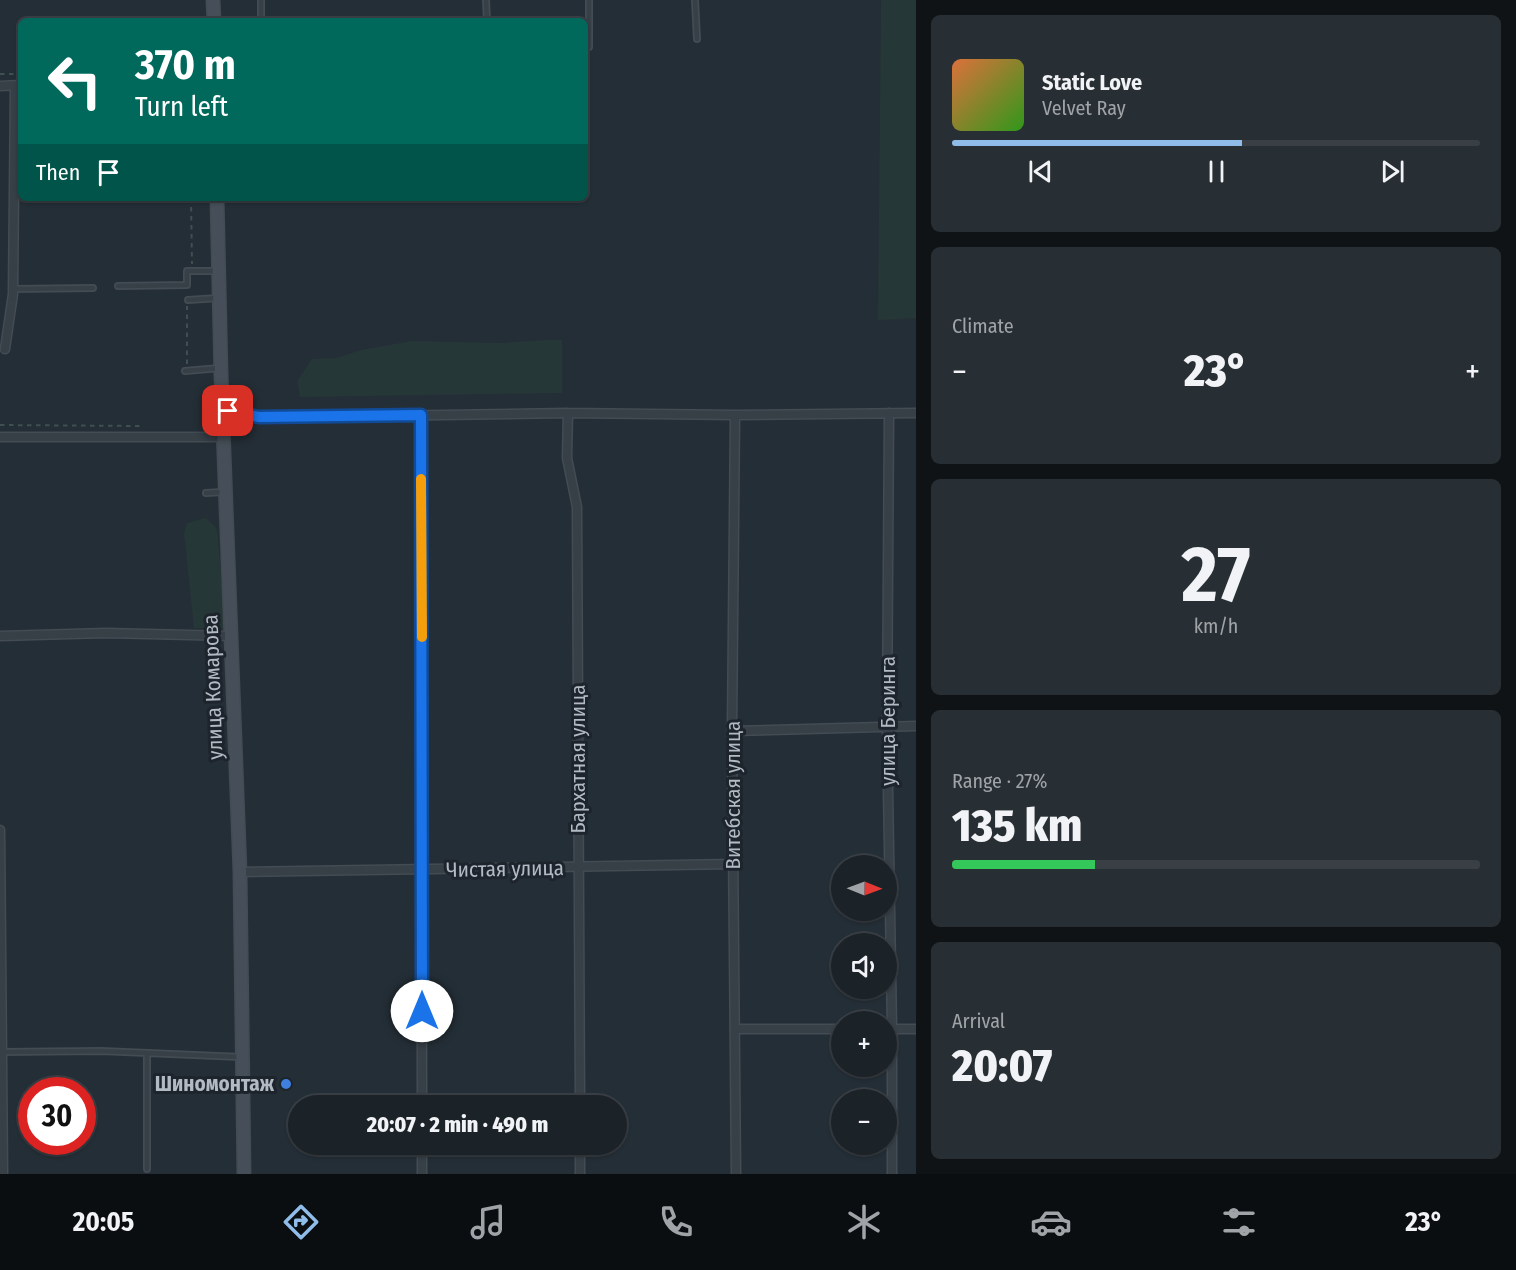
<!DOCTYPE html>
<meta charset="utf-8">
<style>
:root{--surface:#1b2228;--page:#282f34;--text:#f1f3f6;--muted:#a0a4a8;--line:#393f45;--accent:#90bcea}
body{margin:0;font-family:"Fira Sans Condensed",sans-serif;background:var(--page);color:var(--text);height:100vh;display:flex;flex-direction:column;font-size:22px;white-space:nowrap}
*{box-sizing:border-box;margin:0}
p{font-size:20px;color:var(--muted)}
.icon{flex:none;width:33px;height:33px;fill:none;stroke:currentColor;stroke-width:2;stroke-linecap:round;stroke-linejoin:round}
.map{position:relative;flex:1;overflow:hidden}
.side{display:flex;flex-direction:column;gap:15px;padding:15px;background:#0f1316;width:600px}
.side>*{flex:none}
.banner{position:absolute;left:18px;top:18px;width:570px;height:183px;border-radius:9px;box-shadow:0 2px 4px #0004,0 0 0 2px var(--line);background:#00695c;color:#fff;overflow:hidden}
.needle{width:39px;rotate:91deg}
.tools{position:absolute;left:831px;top:855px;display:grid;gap:12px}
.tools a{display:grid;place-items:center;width:66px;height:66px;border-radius:50%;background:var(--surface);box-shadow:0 2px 4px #0004,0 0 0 2px var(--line);font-size:30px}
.speed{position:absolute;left:18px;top:1077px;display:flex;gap:12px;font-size:30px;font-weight:700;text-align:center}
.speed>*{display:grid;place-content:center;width:78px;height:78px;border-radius:50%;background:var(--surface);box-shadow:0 2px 4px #0004,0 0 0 2px var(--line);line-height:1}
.speed .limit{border:9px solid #d22;background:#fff;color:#111}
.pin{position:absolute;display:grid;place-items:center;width:51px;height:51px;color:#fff;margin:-26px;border-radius:12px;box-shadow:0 3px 9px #0006}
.me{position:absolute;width:66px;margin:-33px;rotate:0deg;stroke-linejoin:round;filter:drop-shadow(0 0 4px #0008)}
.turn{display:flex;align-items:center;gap:21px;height:126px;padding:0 18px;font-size:27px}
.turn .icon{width:78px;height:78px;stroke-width:2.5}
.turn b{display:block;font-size:42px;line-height:51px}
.then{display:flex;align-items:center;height:57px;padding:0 18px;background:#0003;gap:12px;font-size:22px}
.big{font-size:45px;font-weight:800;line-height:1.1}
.side .widget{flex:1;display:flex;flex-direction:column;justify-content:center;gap:9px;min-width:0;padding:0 21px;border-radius:9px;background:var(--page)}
.side .dial{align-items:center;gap:0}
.dial b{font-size:78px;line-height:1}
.song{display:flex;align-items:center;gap:18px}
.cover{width:72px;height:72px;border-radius:9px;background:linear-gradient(135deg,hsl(20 70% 55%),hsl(110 70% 35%))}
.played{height:6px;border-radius:3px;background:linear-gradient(90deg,var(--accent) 55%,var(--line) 55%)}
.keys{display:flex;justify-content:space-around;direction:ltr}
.heat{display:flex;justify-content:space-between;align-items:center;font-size:33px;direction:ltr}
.charge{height:9px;border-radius:4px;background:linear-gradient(90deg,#34c759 27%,var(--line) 0)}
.trip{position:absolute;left:288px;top:1095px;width:339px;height:60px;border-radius:30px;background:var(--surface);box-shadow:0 2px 4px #0004,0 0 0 2px var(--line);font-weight:800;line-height:60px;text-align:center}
.tab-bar{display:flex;height:96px;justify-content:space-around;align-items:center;background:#0b0e10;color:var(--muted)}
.tab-bar .icon{width:42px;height:42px}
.tab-bar .selected{color:var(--accent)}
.tab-bar b{font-size:27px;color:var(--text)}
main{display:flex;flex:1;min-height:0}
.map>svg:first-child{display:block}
</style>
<main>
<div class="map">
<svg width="916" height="1174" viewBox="0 0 916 1174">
<rect width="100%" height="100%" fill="#242e36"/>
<path fill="#263737" d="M881,0H916V318L878,320Z
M545,340H562V393L300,397L297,381L312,359L336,358L361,350L412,341L501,343Z
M206,518L217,529L226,629L194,628L184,533L187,523Z"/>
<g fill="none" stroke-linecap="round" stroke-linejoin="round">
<defs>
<path id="lane" d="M261,0V21
M486,0L487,21
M589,0V47
M695,0L697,39
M118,286L187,285V271H218
M13,289L93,288
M188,300L219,298
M185,371L220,368
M206,493L223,492
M1,1052L101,1051L241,1057
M147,1053V1169"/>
<path id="street" d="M0,86L21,85
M5,349L13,294L15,86
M222,409L259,417H309L568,413L735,415L916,413
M568,413L567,458L577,507L580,1106
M889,413L887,728L892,1029V1174
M421,415L422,1106
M735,415L732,731L736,1174
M0,437H223
M0,636L106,633L231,636
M732,731L916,726
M0,830L3,1174
M240,872L734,864
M737,1029H842
M886,1029H916
M580,1144V1174
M422,1174V1144"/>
<path id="secondary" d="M213,0L214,21
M217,198L221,375L240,872L244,1174"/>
</defs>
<use href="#lane" stroke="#434b53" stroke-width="8"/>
<use href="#street" stroke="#434b53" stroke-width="11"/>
<use href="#secondary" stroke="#434b53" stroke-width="15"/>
<path stroke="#3e504f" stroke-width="2" stroke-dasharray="4.5 4.5" stroke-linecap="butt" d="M0,74H21
M191,198L192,264
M187,364V306
M0,425L140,426"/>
<use href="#lane" stroke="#373f47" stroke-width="4.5"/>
<use href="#street" stroke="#373f47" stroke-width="8"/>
<use href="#secondary" stroke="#464f59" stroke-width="12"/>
</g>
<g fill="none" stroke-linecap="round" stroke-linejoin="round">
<defs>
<path id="route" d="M228,411L259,417L421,415L422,1011"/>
</defs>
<use href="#route" stroke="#114b97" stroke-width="15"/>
<use href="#route" stroke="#1a73e8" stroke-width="10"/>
<path stroke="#f59e0b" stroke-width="10" d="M421,479L422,637"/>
</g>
<circle fill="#3f7fe0" stroke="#1d242c" stroke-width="2" cx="286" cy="1084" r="6"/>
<g text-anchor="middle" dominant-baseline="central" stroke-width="6" stroke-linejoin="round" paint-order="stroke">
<g font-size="21" fill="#b2bac3" stroke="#1d242c">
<text transform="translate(213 687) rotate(-92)">улица Комарова</text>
<text transform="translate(888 721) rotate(-90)">улица Беринга</text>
<text transform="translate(578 759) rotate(-90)">Бархатная улица</text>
<text transform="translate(733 795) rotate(-90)">Витебская улица</text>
<text transform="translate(505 869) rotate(-1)">Чистая улица</text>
</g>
<g font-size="21" font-weight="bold" fill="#b2bac3" stroke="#1d242c" text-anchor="end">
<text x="274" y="1084">Шиномонтаж</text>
</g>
</g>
</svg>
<div class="tools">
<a><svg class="needle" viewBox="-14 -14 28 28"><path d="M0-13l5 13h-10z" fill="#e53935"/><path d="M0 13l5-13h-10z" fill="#a0a4a8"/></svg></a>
<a><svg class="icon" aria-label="sound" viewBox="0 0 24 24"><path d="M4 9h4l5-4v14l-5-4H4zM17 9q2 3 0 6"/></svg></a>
<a>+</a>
<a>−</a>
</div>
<div class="speed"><div class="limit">30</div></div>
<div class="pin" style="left:228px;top:411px;background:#d93025"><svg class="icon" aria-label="arrive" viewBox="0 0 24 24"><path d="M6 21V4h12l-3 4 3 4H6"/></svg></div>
<svg class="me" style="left:422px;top:1011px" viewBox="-20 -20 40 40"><circle r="19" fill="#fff"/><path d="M0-13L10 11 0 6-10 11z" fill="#1a73e8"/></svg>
<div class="trip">20:07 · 2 min · 490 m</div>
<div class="banner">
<div class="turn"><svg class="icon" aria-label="left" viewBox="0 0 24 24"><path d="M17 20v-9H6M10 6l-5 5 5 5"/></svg><div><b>370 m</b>Turn left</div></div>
<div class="then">Then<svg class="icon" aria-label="arrive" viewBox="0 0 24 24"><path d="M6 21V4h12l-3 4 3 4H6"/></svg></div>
</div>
</div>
<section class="side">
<div class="widget">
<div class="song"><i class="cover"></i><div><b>Static Love</b><p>Velvet Ray</p></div></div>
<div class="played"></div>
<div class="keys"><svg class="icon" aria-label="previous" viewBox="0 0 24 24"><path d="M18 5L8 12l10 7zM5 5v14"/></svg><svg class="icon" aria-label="pause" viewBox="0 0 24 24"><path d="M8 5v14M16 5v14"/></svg><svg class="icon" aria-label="next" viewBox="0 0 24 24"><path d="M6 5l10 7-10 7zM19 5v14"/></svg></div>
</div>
<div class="widget"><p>Climate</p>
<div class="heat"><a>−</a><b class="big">23°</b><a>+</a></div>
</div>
<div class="widget dial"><b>27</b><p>km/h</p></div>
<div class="widget"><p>Range · 27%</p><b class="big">135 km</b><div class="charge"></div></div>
<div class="widget"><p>Arrival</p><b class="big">20:07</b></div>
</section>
</main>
<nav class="tab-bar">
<b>20:05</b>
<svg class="icon selected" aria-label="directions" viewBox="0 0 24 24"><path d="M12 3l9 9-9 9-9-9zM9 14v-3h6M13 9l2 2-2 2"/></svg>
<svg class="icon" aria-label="music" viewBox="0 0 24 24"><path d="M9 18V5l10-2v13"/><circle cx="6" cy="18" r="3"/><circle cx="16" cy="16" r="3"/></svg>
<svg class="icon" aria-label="phone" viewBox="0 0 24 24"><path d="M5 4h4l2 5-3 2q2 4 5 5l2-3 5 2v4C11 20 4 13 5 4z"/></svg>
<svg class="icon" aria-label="climate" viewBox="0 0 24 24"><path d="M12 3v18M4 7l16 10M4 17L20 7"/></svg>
<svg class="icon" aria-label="car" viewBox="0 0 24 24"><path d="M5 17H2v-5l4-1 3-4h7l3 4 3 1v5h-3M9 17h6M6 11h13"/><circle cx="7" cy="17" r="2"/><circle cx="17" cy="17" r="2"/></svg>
<svg class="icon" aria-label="filters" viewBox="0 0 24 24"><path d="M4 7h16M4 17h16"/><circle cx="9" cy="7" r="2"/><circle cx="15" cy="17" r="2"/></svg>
<b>23°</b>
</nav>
